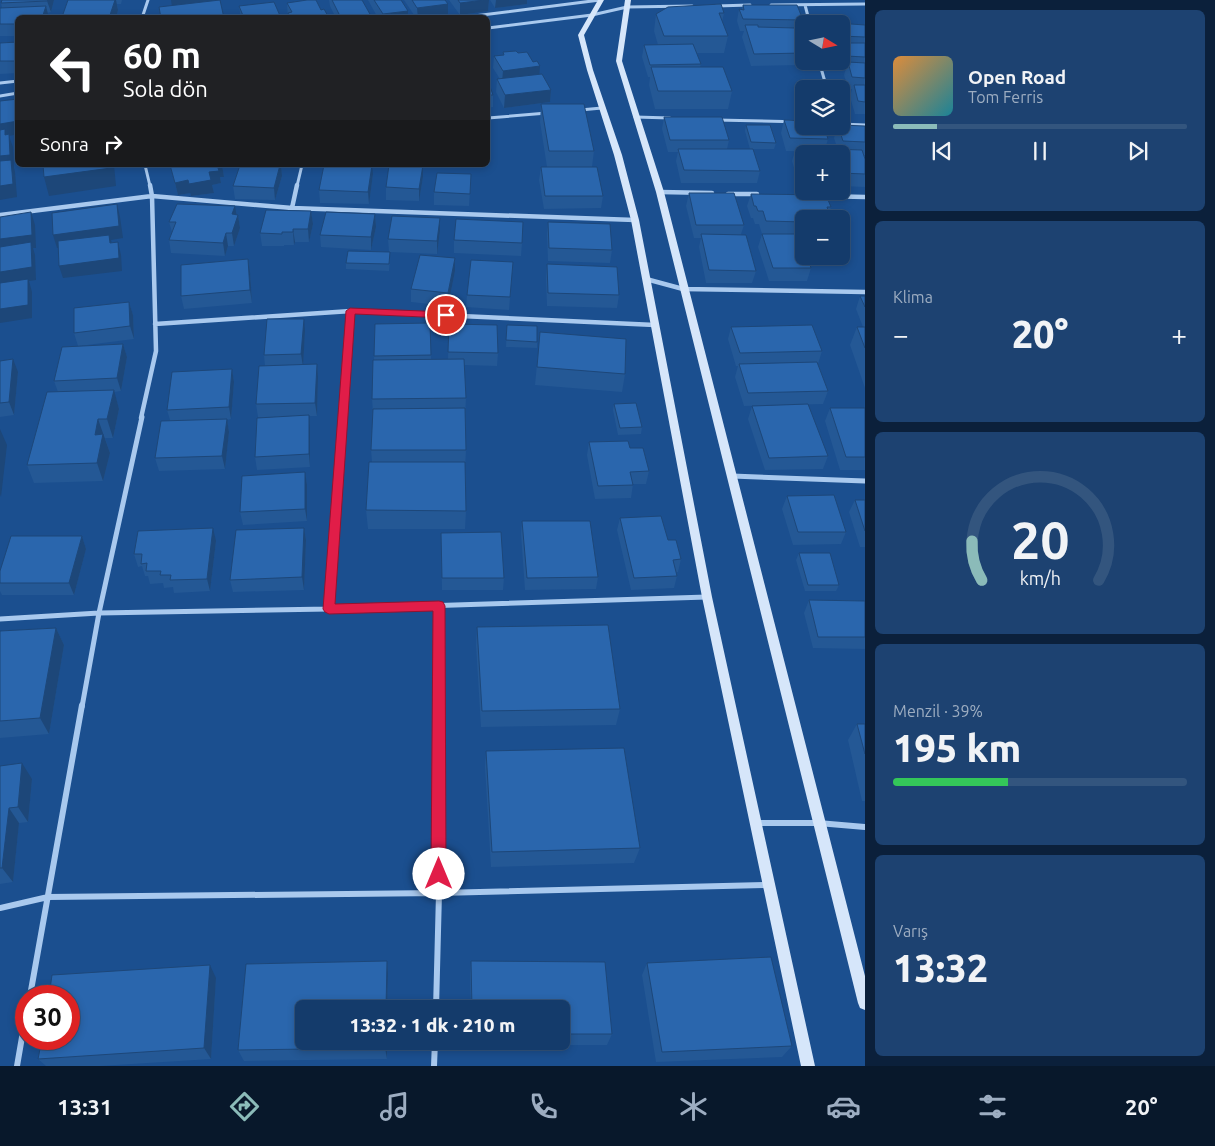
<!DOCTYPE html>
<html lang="tr">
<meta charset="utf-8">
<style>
:root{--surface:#143b6b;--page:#1d4271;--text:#f1f3f6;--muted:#9dadc1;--line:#33557e;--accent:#8bbbb9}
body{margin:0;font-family:Ubuntu,sans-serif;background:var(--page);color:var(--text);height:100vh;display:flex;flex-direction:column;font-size:19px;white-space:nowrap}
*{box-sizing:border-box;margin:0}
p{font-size:16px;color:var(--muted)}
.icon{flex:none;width:28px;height:28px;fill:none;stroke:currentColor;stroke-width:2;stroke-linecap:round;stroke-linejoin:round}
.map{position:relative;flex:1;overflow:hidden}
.side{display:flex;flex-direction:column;gap:10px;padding:10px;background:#0b203b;width:350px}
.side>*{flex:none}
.guide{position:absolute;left:15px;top:15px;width:475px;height:152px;border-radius:8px;box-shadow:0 2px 8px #0003,0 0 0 1px var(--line);background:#202124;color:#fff;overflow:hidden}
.needle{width:32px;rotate:100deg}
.tools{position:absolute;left:795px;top:15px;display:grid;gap:10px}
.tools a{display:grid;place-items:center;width:55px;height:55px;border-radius:8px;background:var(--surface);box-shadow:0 2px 8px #0003,0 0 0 1px var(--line);font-size:25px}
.speed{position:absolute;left:15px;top:985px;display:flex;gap:10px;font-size:25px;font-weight:700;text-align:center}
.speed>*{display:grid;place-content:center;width:65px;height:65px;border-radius:50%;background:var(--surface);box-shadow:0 2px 8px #0003,0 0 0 1px var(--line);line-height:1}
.speed .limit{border:8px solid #d22;background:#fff;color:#111}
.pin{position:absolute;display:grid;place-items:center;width:42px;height:42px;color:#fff;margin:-21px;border:2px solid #fff;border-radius:50%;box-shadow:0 1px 5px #0007}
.me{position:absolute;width:55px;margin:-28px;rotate:0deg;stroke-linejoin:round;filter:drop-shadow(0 0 4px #0008)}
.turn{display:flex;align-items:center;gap:18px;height:105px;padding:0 25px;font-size:22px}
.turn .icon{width:65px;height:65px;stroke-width:2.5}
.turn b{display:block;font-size:35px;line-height:42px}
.then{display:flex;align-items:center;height:48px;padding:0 25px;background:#0003;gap:10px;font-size:19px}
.big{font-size:38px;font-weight:800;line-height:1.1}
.side .card{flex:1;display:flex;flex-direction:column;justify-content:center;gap:8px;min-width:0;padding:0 18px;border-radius:8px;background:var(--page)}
.side .dial{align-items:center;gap:0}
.dial svg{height:130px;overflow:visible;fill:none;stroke:var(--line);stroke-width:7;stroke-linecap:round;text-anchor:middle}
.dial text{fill:var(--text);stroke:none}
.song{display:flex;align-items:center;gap:15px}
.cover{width:60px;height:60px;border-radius:8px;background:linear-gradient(135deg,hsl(30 70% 55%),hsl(190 70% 35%))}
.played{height:5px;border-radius:2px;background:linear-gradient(90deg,var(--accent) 15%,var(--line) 15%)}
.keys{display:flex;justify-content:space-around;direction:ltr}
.heat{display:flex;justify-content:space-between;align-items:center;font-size:28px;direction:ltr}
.charge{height:8px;border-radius:4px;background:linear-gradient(90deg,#34c759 39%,var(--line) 0)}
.trip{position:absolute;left:295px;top:1000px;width:275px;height:50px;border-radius:8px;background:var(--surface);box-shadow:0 2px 8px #0003,0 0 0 1px var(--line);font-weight:800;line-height:50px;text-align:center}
.dock{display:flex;height:80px;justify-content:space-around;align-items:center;background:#08182b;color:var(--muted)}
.dock .icon{width:35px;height:35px}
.dock .on{color:var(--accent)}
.dock b{font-size:22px;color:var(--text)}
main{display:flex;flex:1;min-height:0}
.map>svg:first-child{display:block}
</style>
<main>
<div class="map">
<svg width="865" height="1066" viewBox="0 0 865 1066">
<rect width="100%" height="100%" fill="#1b4f8f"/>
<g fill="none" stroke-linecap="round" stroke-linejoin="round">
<path stroke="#a9c9ee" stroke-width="3" d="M771,5L865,4
M805,5L810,24
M716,6L750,5
M142,18L148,0
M458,18L600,0
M488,28L592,15L627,7L692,6
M819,61L827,89
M0,83L18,81
M0,96L18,93
M580,110L602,108
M635,117L670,118
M488,118L547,113
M716,120L804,122
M841,124L865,125
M145,165L150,186
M297,186L302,165"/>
<path stroke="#a9c9ee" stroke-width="4.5" d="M660,192L712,193
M728,194H757
M821,196L865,197
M292,208L297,185
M0,215L152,196L292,208L635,220
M646,279L683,289L865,292
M155,324L351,311L655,325
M141,418L156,351L152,196L150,185
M343,418L351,311"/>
<path stroke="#a9c9ee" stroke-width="5" d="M732,476L865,481
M439,605V707
M329,609L343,417
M0,619L99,613L329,609L707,597
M82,707L99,613L142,417"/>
<path stroke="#a9c9ee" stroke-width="6" d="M756,823H818L865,827
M0,908L48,897L439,893L768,885
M30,996L82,705
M436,1009L439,893V705
M17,1066L26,1014
M434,1066L435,1041"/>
<path fill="#d6e6fa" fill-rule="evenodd" d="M598,0H604L584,35L593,70L622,155L639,220L712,597L815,1066H801L702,597L631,220L614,155L587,70L578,35Z
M625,0H631L622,61L664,192L865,976V1010L860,1008L858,1003L656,192L616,61Z"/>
</g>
<path fill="#245895" d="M54,0L51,12L47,13L49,18H18V36H0V9L2,8L1,3Z
M68,0H122L121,4H117L118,10L116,18H62Z
M329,0H362L371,16V18H336L330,6Z
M368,0H401L408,18H378Z
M404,0H445L448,16L437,18H416Z
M449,0H489L488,11L460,15Z
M490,0H527V4L495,8Z
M287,3L321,10L329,18H288Z
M743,5L803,20L800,31H796L804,51V55L801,65L751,66L742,37L744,31H740L737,21L739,9H742Z
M239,6L281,18H241Z
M724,13L722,22L728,36L724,53H697L701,64L700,67L732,91L728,109H655L649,85L650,77H648L642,57L644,45H658L654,31L656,14Z
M841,24L865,25V114H855L850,97L852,89H848L844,75L846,68H842L840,61H841Z
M18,42V73L0,74V43Z
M503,52L518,53L539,74L551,90L550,102L504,108L496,92L497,79H500L493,68L494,56L503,55Z
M488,81L493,95V107L488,108Z
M541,104L594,151L592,167L603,196L601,208L544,209L539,180L541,167H547L540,122Z
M664,117L729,140L727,149L760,171L757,183H681L676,161L678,152H668L662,129Z
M784,120L828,139L825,149L838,150L834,138L838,126H865V155H864L865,159V187L841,186V154H804V185H799L792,161L795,151H786L781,133Z
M746,125L776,143L774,149H750L745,131Z
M170,165H222L224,177H220L221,183L212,185L214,193L191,196V193L178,195Z
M240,165H290H281L282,176L275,200L235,199L233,186Z
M423,165V177L419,201L386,200V187Z
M373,174L369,204L320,203L319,190Z
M471,174L469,206L434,205V192Z
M689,193L744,225L741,234L756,271L752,283H706L699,247L701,238H694L686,206Z
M751,194L831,207L829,213L804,219V234H762L759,224H755L753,218H751L747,206Z
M311,211L313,224L309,242H295L294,245H284V246H262L260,233Z
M375,214L376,227L371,250L321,247L320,235Z
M238,215L240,228L234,246H228L225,256L171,253L169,240L172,232L169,222Z
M440,218V231L437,254L389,252L388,239Z
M548,222L612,250L610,263L548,261L547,234Z
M762,234L811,268L807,281H769L758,247Z
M454,240L522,243L521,256L454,253Z
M455,258V271L448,306L411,302V289Z
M248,259L250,272L252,303L184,309L181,296Z
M390,259L389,271L346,269V263Z
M513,262L509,310L466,307L467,295Z
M547,264L619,295L617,308L547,306L546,277Z
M860,296H865V388L850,345L857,327H863L856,309Z
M129,302L133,315L134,339L79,346L123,344L127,357L121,391L114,392L119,409L113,438H105L110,453L103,481L34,483L27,465L58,392L54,381L78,346L74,333Z
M430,323L431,359H448L449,324L498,353L497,366L464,365L466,398L465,417L466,450L465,468L466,511L465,529H368L366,510L372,462L371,450L373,413L372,399L374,360L375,324Z
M507,325L537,342V348L506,347Z
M731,327L822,351L818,364L828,391L823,404L744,406L735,377L738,366H736L728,339Z
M305,331L303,365L317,364L318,377L317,416H309L310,428V467L257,470L255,457L277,417H258L256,404L265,366L264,355Z
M540,332L625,374L622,392L535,385Z
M0,361L18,372L14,415L0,417Z
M232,369L234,382L231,419L227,420L229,432L225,469L159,471L155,458L170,420L167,410Z
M614,404L642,427L641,434L618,435L613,410Z
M752,406L828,456L823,469L765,470L748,419Z
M830,408H865V470H840L825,421Z
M589,442L630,448L649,471L646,484H633L631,498L595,499L587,455Z
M305,472L307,485V521L243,525L240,512Z
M787,496L846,532L841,544L793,545L782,509Z
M855,500H865V547H860L849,512Z
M620,518L668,540L681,559L678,572H676L677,576L674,588L631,590L617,530Z
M522,521L598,577L596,589L525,590L521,534Z
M304,528L306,540L304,590L233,592L230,580Z
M441,533L504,578L503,590H442Z
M82,536L86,549L74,595H2L0,591V571Z
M216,541L210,591L174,593L173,587L164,588L163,583L150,584L148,576H145L142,566L138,567L134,554Z
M799,553L839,585L836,591H805L796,560Z
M809,600L865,601V649L813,648L804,613Z
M477,627L620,709L616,725L481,727L476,645Z
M56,628L64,645L49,734L0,738V631Z
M857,724H865V801H862L848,740Z
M486,751L640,848L634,863L491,867L485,767Z
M0,766L32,779L28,822L19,823L13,882L0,884Z
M387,961L388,974L387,1009H304V1041H387V1059L244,1061L238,1050L246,964Z
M471,961L612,1034L607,1045H558L556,1050H522V1045L472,1044V1041H561V1009H471L470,974Z
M647,963L792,1046L782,1057L656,1062L642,975Z
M216,978L211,1059L100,1066H46L38,1059Z"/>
<path fill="#1d4779" d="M48,0H54L51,12L47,1Z
M115,0H116L118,10L116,18H111L110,15Z
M171,0H220L221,2L172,7Z
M484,0H489L488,11L460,15V3Z
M496,0H527V4L495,8Z
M448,4V16L437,18H418L417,8Z
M46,6L49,18H42Z
M408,11V18H383V14Z
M371,16V18H356Z
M540,66L539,78L502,83L503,71Z
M551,90L550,102L504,108L505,95Z
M18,121V134L9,136L13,147L14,168L15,172L17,197L0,200V124Z
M111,165H114L116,186L49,196L44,177Z
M217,165H222L224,177H220L221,183L212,185L214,193L191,196L189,184L209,172Z
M280,165H281L282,176L275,200L274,188Z
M372,165L373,174L369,204L368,192Z
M423,165V177L419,201V189Z
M188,180L191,193L178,195L175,183Z
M117,204L120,217L123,238L111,240L113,248L110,243V240L57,248L53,235Z
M235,206L237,218L238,215L240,228L234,246L232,233V214Z
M311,211L313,224L309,242L308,229Z
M31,212L35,225L36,248H33L35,255L36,280L29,281L32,292V318L0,323V239Z
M375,214L376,227L371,250V237Z
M440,218V231L437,254V241Z
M293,229L295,242L294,245L293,232Z
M226,233L228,246L225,256L223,243Z
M118,242L121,255L122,271L63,278L59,266Z
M455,258V271L448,306V293Z
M248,259L250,272L252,303L250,290Z
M129,302L133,315L134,339L130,326Z
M304,319L305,331L303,367L301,354Z
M123,344L127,357L121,391L117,378Z
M13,359L18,372L14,415L9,402Z
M317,364L318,377L317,416L315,403Z
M232,369L234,382L231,419L229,407Z
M114,390L119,409L113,438L107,419Z
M309,415L310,428V467L309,454Z
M98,419L110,453L103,481L97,463L95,435Z
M227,419L229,432L225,469L222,456Z
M0,429L7,445L1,497L0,494Z
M305,472L307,485V521L305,509Z
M213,528L216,541L210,591L207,579Z
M304,528L306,540L304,590L302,577Z
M82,536L86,549L74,595L69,583Z
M56,628L64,645L49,734L40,718Z
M22,763L32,779L28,822L18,807Z
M9,808L19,823L13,882L2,868Z
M387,961L388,974L387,1009H386Z
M210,965L216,978L211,1059L204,1048Z
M386,1041H387V1059L385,1048Z"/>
<path fill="#2a66ad" stroke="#1d4779" d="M2,0H48L47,1L1,3Z
M68,0H115L110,15L62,17Z
M220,0L224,18H161L159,7Z
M307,0H316L321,10L324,9L329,18H290L288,13L292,12L287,3Z
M332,0H362L371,16L356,18H341Z
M374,0H401L408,11L383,14Z
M412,0H445L448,4L417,8Z
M458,0H484L460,3Z
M274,2L281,18H244L239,6Z
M721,4L724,13H719L728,36H664L656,14L668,7Z
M743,5H797L803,20L743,19L739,9L744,10Z
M46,6L42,18H18V24H0V8Z
M837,23L865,25V37L841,36V24Z
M745,25H758V27L795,28L804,53L754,54Z
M18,42V61H0V43Z
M842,43H865V57L846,56Z
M693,44L701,64L650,65L644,45Z
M516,51L518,53L527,52L533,62L537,61L540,66L503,71L494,56L504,55L503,52Z
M848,62L865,63V78L852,77Z
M651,67H723L732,91H658Z
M542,74L551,90L505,95L497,79Z
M488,81L493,95H488Z
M854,85H865V102L858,101Z
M18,99V121L0,124V101Z
M541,104H584L594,151H549Z
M664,117H722L729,140H670Z
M784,120L804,121V126H824L828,139L790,138Z
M746,125H770L776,143L751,142Z
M841,125L865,126V142L843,141L838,126H841Z
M5,129V135L9,134L10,155L0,156V130Z
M796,148L862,150L865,159V174L841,173V154H804V172H803Z
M678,149H753L760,171L684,170Z
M11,160L13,184L0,186V161Z
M43,165H111V168L44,177Z
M170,165H217L219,171L209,172L211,180L189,184L188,180L175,183Z
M240,165H280L274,188L233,186Z
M324,165H372L368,192L319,190Z
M389,165H423L419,189L386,187Z
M541,167H597L603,196H545Z
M437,173L471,174L470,194L434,192Z
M689,193H734L744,225H696Z
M751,194L826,195L831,207H827L831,219H804V222L766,221L763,211H758L756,206H754Z
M117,204L119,226L53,235L52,213Z
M177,204L235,206L232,214L238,215L232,233H226L223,243L169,240L176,222H169Z
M266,210L311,211L308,229H293V232H282V234L260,233Z
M31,212L32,235L0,239V217Z
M326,212L375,214L371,237L320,235Z
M392,216L440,218L437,241L388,239Z
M456,219L523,222L522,243L454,240Z
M548,222L610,224L612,250L549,248Z
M701,234L746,235L756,271L709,270Z
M762,234H799L804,248V256H807L811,268H773Z
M109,235L110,243L118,242L119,258L59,266L58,241Z
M31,242L32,267L0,272V247Z
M348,251L390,252L389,264L346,263Z
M420,255L455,258L448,293L411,289Z
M248,259L250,290L181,296V265Z
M471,260L513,262L510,297L467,295Z
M547,264L617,267L619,295L548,293Z
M28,279V305L0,309V283Z
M860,296H865V307Z
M129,302L130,326L74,333V308Z
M267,319H304L301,354L264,355Z
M430,323L431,355L374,356L375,324Z
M449,324L497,325L498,353L448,352Z
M507,325L537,326V342L506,340Z
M812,325L822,351L740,353L731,327Z
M857,327H865V348Z
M540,332L626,339L625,374L537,367Z
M123,344L117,378L54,381L62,347Z
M13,359L9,402L0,403V361Z
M464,359L466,398L372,399L373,360Z
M817,362L828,391L748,393L739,364Z
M317,364L315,403L256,404L259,366Z
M232,369L229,407L167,410L172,372Z
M114,390L107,419H98L95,435L103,434L97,463L27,465L47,392Z
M636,403L642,427L620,428L614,404Z
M808,404L828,456L769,458L752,406Z
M465,408L466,450H371L373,409Z
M830,408H865V457H846Z
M309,415V454L255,457L257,418Z
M227,419L222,456L155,458L161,421Z
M628,441L630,448H643L649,471L630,472L633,485L598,486L589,442Z
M369,462H465L466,511L366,510Z
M305,472V509L240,512L242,476Z
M834,495L846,532H798L787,496Z
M855,500H865V531Z
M661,516L668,540H676L681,559L673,560L677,576L634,578L620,518Z
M522,521H590L598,577L527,578Z
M213,528L207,579L170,580L171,575H160L161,571H146L147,563L141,564L142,554H134L138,531Z
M304,528L302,577L230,580L236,530Z
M501,532L504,578H442L441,533Z
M11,536H82L69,583H0V571Z
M799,553H830L839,585H808Z
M809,600L865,601V637H818Z
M608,625L620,709L482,711L477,627Z
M56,628L40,718L0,721V631Z
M857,724H865V754Z
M624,748L640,848L492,852L486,751Z
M22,763L18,807L9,808L2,868H0V766Z
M771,957L792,1046L662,1052L647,963Z
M387,961L386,1009H304V1041H386L385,1048L238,1050L246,964Z
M471,961L605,962L612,1034H561V1009H472Z
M210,965L204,1048L38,1059L42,1039H69V996H49L52,975Z"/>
<path fill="#e11d48" stroke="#92132f" d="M350,308L446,312L450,315L446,318L355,314L335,604L439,601L443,602L445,606L446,874L444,878L439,880L434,878L431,874L433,611L329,614L325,612L323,609L346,311Z"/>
</svg>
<div class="tools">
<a><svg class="needle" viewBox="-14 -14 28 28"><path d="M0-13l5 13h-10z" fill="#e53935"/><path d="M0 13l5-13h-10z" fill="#9dadc1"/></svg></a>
<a><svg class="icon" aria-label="layers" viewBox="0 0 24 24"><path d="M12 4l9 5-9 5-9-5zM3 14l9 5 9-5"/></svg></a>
<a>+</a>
<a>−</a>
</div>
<div class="speed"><div class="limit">30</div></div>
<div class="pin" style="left:446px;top:315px;background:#d93025"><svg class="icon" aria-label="arrive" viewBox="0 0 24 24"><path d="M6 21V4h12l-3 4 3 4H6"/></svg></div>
<svg class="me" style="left:439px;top:874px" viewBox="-20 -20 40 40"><circle r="19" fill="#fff"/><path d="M0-13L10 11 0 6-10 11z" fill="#e11d48"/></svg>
<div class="trip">13:32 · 1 dk · 210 m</div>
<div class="guide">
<div class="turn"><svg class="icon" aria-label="left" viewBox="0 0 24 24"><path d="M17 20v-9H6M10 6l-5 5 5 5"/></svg><div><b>60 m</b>Sola dön</div></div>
<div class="then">Sonra<svg class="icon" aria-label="right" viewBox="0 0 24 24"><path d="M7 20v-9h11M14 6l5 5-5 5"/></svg></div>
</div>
</div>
<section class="side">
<div class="card">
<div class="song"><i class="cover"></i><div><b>Open Road</b><p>Tom Ferris</p></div></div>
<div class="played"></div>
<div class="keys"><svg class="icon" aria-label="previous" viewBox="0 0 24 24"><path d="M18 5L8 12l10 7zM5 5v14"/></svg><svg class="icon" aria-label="pause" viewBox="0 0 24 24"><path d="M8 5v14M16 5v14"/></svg><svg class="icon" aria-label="next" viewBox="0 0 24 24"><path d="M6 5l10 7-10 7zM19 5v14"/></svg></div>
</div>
<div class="card"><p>Klima</p>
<div class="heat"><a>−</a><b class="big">20°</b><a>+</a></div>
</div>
<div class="card dial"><svg viewBox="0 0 100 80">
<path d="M14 69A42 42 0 1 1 86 69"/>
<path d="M14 69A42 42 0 0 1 8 45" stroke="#8bbbb9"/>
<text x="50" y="56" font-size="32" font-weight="700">20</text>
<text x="50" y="72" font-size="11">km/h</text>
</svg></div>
<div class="card"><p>Menzil · 39%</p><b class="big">195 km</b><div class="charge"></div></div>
<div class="card"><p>Varış</p><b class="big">13:32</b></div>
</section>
</main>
<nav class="dock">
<b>13:31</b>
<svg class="icon on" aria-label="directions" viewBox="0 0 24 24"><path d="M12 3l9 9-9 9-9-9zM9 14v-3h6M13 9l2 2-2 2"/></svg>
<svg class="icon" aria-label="music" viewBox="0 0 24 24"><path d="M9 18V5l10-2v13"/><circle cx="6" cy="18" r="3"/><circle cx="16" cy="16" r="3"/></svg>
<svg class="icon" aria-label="phone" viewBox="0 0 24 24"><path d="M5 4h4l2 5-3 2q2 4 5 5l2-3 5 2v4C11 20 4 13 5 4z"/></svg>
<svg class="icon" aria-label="climate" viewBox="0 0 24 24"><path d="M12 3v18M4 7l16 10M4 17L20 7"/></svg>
<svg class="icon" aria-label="car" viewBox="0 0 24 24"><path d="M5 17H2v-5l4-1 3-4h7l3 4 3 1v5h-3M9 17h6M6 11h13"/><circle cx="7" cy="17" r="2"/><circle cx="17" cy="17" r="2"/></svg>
<svg class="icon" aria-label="filters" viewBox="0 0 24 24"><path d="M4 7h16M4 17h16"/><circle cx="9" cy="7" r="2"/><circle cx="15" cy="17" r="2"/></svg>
<b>20°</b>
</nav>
